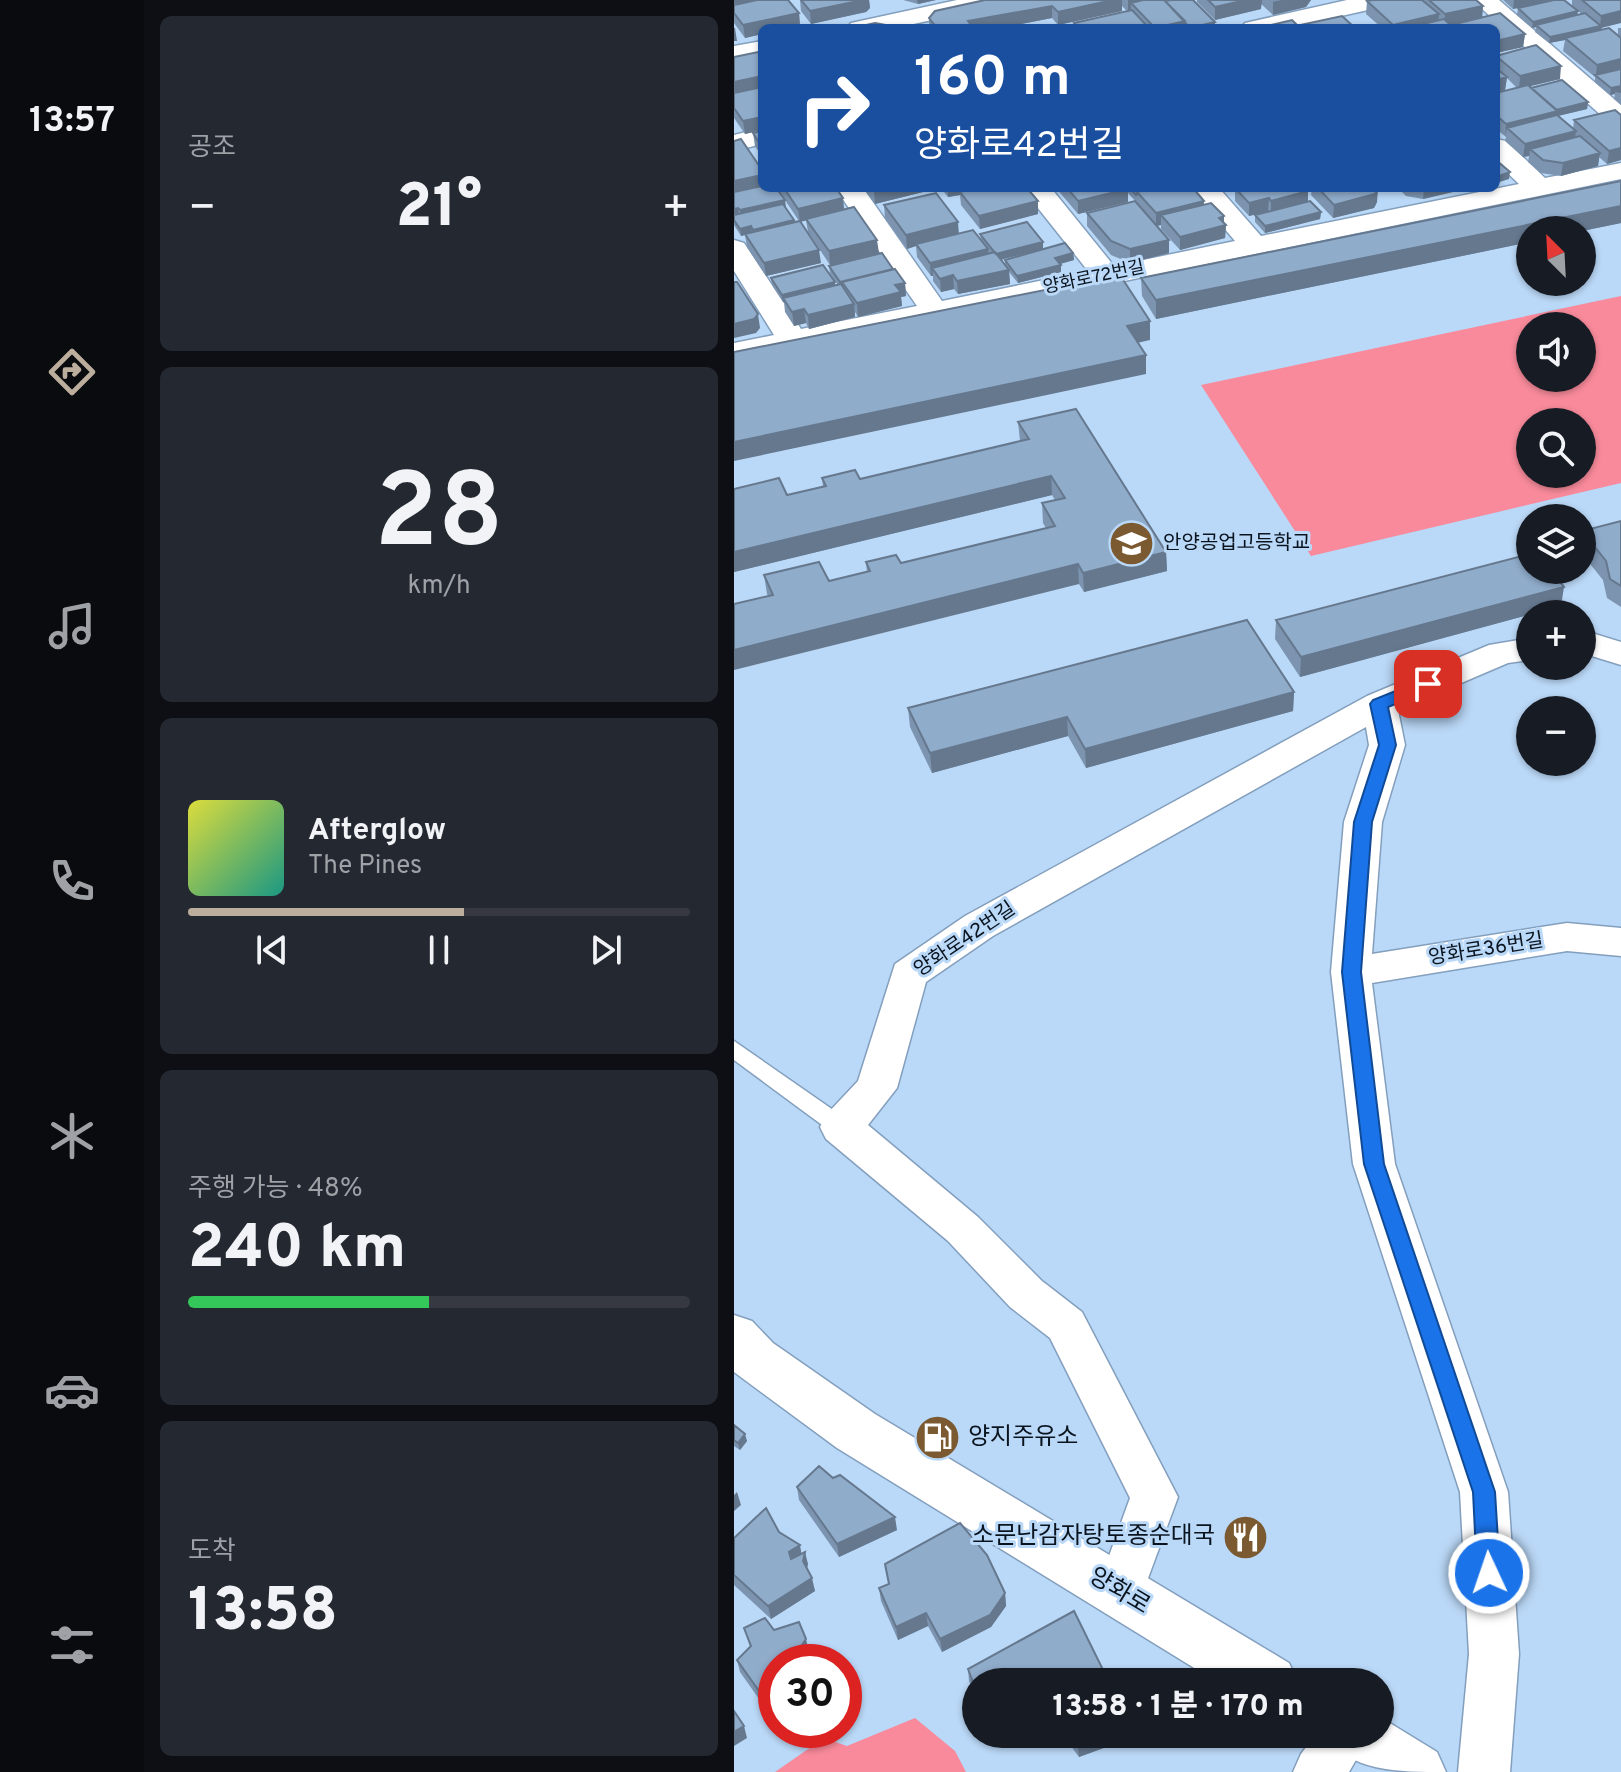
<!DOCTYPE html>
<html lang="ko">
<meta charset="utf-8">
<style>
:root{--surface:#171b24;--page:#242831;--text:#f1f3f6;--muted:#9ea1a6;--line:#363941;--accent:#bcae9d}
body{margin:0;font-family:Overpass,"Noto Sans KR",sans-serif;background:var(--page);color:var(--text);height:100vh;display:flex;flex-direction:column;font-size:30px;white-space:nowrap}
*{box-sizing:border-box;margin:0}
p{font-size:26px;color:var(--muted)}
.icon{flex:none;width:44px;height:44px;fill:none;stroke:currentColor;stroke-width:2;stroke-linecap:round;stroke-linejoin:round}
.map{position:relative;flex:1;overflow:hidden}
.drawer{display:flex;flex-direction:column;gap:16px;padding:16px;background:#0d0f14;width:590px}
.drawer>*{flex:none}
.banner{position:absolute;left:24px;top:24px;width:742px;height:168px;border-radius:12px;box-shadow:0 2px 6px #0004;background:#1a4fa0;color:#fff;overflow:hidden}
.needle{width:52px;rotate:336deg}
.controls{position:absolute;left:782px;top:216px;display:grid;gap:16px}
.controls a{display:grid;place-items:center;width:80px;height:80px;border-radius:50%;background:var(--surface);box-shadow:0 2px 6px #0004;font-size:40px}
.speed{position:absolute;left:24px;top:1644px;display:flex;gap:16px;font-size:40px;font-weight:700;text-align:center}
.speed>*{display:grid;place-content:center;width:104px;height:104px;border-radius:50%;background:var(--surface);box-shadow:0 2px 6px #0004;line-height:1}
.speed .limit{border:12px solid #d22;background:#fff;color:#111}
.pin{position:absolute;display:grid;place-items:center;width:68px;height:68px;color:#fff;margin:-34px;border-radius:16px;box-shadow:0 4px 12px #0006}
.me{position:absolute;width:88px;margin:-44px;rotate:357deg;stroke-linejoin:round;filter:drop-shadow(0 0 6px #0008)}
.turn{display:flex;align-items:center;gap:28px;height:168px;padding:0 24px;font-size:36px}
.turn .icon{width:104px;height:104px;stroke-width:2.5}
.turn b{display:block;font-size:56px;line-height:68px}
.big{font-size:60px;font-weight:800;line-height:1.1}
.drawer .widget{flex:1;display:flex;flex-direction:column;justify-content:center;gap:12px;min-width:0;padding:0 28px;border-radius:12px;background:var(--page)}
.drawer .dial{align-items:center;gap:0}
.dial b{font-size:104px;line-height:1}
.song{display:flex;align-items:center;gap:24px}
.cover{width:96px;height:96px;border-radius:12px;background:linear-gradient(135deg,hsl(60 70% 55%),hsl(170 70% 35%))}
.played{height:8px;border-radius:4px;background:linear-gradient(90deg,var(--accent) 55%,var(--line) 55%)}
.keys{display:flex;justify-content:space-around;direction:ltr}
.heat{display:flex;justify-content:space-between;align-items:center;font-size:44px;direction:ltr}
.charge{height:12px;border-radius:6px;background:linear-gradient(90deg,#34c759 48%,var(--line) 0)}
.trip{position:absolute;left:228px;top:1668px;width:432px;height:80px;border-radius:40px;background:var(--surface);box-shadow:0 2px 6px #0004;font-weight:800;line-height:80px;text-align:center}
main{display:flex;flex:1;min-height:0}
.tabs{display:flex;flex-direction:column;width:144px;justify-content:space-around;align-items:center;background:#090b0e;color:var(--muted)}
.tabs .icon{width:56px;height:56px}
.tabs .current{color:var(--accent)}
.tabs b{font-size:36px;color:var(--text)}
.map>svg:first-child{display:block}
</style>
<main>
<nav class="tabs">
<b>13:57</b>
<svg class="icon current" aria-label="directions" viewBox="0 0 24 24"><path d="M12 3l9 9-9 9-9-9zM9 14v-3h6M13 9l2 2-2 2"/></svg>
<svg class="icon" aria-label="music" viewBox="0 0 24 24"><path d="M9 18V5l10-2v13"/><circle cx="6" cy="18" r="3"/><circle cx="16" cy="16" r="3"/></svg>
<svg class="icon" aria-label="phone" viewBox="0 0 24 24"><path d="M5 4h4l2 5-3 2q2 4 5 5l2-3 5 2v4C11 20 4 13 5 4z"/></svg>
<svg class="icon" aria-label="climate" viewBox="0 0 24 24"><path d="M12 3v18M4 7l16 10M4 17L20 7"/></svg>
<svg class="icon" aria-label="car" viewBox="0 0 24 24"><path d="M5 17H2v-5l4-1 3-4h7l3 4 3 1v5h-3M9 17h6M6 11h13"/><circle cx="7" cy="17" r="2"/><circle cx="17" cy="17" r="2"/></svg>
<svg class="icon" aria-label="filters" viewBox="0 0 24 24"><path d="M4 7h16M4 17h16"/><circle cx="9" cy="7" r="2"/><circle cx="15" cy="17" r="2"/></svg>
</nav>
<section class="drawer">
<div class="widget"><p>공조</p>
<div class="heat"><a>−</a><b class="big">21°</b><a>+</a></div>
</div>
<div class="widget dial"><b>28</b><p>km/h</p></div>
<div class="widget">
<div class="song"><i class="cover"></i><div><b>Afterglow</b><p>The Pines</p></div></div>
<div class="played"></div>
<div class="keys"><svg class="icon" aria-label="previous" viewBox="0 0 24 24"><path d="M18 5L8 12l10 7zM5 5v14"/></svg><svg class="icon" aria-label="pause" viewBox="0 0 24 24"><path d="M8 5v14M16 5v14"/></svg><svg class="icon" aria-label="next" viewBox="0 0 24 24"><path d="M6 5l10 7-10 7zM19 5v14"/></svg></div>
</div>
<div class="widget"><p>주행 가능 · 48%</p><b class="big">240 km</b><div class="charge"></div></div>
<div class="widget"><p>도착</p><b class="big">13:58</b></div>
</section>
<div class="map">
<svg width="887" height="1772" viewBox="0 0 887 1772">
<rect width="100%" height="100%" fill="#bad8f7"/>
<path fill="#f88a9b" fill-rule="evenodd" d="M887,296V483L577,556L467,385ZM796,326H848V378H796ZM796,422H848V474H796Z
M181,1718L221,1751L232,1772H41L90,1738L113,1746Z"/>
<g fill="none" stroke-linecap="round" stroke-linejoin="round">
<defs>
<path id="service" d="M0,1041L115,1121L118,1127L115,1133L107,1136L99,1133L0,1060Z"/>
<path id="minor" d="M223,0H270L267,5L161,28H113L117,23Z
M613,0H659L656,5L554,28H507L511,23Z
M738,0H765L887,105V127L878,125Z
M28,41V57L0,62V46Z
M28,128V144L0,151V135Z
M762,139L772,141L811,178L887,163V179L0,361V343L40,335L0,271V240L10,243L67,329L183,306L101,188H129L208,301L354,271L288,188H317L380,266L501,241L456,188H485L527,236L785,184L762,162Z
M848,630L887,642V665L848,653Z
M796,638V660L774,663L664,710L671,745L648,822L638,954L833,923L887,928V956L833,951L638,983L661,1164L774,1492L785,1654L776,1772H724L735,1654L726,1492L619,1164L597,972L610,822L635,745L632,727L259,936L192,982L163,1088L134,1125L244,1217L308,1281L348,1312L444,1497L403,1608L386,1614L369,1608L362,1592L396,1498L316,1338L276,1307L214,1241L92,1139L86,1127L92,1115L124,1081L161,964L231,916L633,696L755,645Z
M582,1734H637L615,1772H559L567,1754Z"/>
<path id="tertiary" d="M0,1315L18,1321L39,1343L141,1414L555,1663L564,1682H483L103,1448L0,1372Z
M646,1717L703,1752L712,1772C664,1772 614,1772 592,1734H646Z"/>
</defs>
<use href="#service" stroke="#839fbd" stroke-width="3"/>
<use href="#minor" stroke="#839fbd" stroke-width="3"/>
<use href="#tertiary" stroke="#839fbd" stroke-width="3"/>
<use href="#service" fill="#fff" fill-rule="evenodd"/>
<use href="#minor" fill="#fff" fill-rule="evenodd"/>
<use href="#tertiary" fill="#fff" fill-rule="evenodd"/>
</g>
<path fill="#7c94af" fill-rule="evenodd" d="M0,0L65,13L66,26L57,28H28V34L11,38L0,23Z
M66,0H135L136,8L132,12L77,24L67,11Z
M169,0H202L184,4Z
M251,0H459L481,28H334L340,27V23L393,11L388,6V11L324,25L318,18L267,28H195V18Z
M463,0H577L572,7L539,15L527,4V9L481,20L463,2Z
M638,0H742L749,6L748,18L791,34L789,47L762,53V28H721V24L717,25L720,28H648L632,14L633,1Z
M769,0H817L779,9Z
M838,0H887L867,30L884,35V28H887V105L880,99L881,94L876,95L861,82V77L829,51L831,40L815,43L801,32L802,27L798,28L783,15L784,8L843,15L848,14L838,6Z
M762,55L826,79L795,86L797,88L854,102L853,109L824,116L839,129L840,120L887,115V160L873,164L865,157L864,166L827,176L807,173L794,162L795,156L789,157L771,141L772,137L762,129V93L783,88L773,78L771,90L762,92Z
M28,56V130L11,134L0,118V57Z
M28,131V157L21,146L19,133Z
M0,141L28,188H102L109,198L110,210L145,253L96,265L74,232L72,220L66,222L87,263L32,276L13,247L11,235L7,236L0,225ZM51,200L65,221L60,222L51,207Z
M887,181V223L848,231L796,230V242L422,319L408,296L407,278Z
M129,188H197V190L141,204Z
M207,188H293L304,201V214L246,229L227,205L226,195L214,197Z
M322,188H459L470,205L490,216V223L492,225L491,238L446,250L427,229V225L423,226L435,240V253L396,263L377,255L353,226V213L403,204V201L402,202L394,193V202L344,214Z
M501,188L574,202L587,212L586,219L531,233L521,222V215L534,211L515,216L501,201Z
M578,188H643V202L640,208L599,218L577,195Z
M664,188H723V191L689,199L672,196Z
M150,205L225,233L247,239L246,234L309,242V249L339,253L340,260L326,264L327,272L284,283L275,272L276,284L224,294L220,289L207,292L199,281V276H197L183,257L182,246L173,249L151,218ZM307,249L271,260V265L267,259Z
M95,266L160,270L171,283L172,296L167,297L168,306L124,317L121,312V317L75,329L72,323L60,326L51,312L50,302H49L38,285L37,278L101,286L104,285L96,273Z
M284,422L432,552L433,571L350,592L345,584L34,596L33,594L30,575L95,581L133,572L132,562L167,563L312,528L309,523L308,503L321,500L318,495L0,572V489L53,495L89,487L88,478L126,479L286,441Z
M887,521V607L873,598L869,580L848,554V531Z
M827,606L566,677L541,639L542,620Z
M560,692L559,711L352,768L334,736L198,773L176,727L174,708Z
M0,1425L13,1441L6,1450L0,1446Z
M99,1478L163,1530L105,1557L65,1500L63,1487Z
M45,1532L68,1554L74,1564L73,1569L81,1591L37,1619L0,1585V1538Z
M145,1588L271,1593L272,1606L257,1627L208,1652L194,1626L164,1640L147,1601Z
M10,1628L40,1630L75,1652L70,1659L42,1662V1723L6,1672L3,1660L16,1647Z
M234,1669L242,1682V1699L235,1681Z
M328,1734H396L397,1738L345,1757Z"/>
<path fill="#65788e" d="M0,0H33L0,7Z
M129,0H135L136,8L132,12L77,24L76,11Z
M183,0H202L184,4Z
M379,0H388V11L324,25V12Z
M394,0H450L397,3V12H394Z
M512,0H528L527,9L481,20V7Z
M548,0H577L572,7L539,15V2Z
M780,0H817L779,9Z
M318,6V18L267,28H234V21Z
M749,6L748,18L710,27L711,14Z
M844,11L843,18L802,25V27L798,28L799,22Z
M887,11V23L867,28V33L831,38V40L815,43L816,37L866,27L867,16Z
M65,13L66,26L57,28H28V34L11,38L9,25Z
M705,14L704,27L659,28V25Z
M451,21V28H421Z
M481,22V28H456Z
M0,28H1L3,41H0Z
M791,34L789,47L762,53V41Z
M887,59V71L862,75L863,65Z
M827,66L826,79L785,89L786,76Z
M28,76V89L0,95V82Z
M773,77L771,90L762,92V80Z
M887,86V93L881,92V94L876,95L877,88Z
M854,102L853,109L773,128L771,137L772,124Z
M28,117V130L11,134L9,121Z
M842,131L840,144L796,149L795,156L789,157L791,144Z
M887,148V160L873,164L875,151Z
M866,153L864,166L827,176L829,163Z
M776,172L775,179L762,183V177Z
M28,175V188L0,195V181Z
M150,188H197V190L141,204L140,191Z
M214,188H254L226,192V195L214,197Z
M690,188H723V191L689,199Z
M736,188H748L736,192Z
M394,189V202L344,214V201Z
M644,189L643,202L640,208L599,218L600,205Z
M574,191V204L537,214V201Z
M109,198L110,211L66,222L64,209Z
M535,198L534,211L515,216V203Z
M51,200L52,207L7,217L6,210Z
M304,201V214L246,229L245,216Z
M470,201V214L427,215V225L422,226V213Z
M887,206V223L848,231V230H796V242L422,319V300Z
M4,208L5,214L0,216V209Z
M587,212L586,219L531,233V226Z
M490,216V226L492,225L491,238L446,250V237L485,218Z
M60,220L61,227L20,237L19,230Z
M224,222L225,236L182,244V246L173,249L172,235Z
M17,226L18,233L7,236L6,229Z
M143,240L145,253L96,265L95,251Z
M435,240V253L396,263V249Z
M309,242V249L262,261V254Z
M254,249L255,262L198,268L199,276H197L196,263Z
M85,250L87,263L32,276L30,263Z
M339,253L340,260L322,265L321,258Z
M327,265V272L284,283L283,276Z
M275,270L276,284L224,294L223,281Z
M219,275L220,289L207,292L206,279Z
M101,282V289L49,298L50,302H49L48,295Z
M171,283L172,296L167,297L168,306L124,317L123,303L161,285Z
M120,304L121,317L75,329L74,315Z
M70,309L72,323L60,326L58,312Z
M24,314L26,328L22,333L0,338V324Z
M416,321V340L394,345L393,326Z
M412,355V374L0,461V442Z
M317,476L318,495L0,572V552Z
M432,552L433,571L350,592L349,573Z
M344,564L345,584L0,670V650Z
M830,587L827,606L566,677L567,657Z
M560,692L559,711L352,768L351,749Z
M333,717L334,736L198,773L196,753Z
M11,1434L13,1441L6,1450L4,1443Z
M3,1492L7,1505L0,1511V1495Z
M161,1517L163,1530L105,1557L103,1544Z
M66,1545L68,1557L58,1565L55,1552Z
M71,1552L74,1564L71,1574L69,1561Z
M78,1578L81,1591L37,1619L34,1606Z
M271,1593L272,1606L257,1627L208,1652L206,1639Z
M192,1613L194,1626L164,1640L162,1627Z
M72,1639L75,1652L68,1662L63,1652Z
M10,1726L13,1738L0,1746V1732Z
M374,1734H396L397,1738L345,1757L344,1745Z"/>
<path fill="#90accb" stroke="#65788e" stroke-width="2" d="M23,0H54L65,13L9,25L0,13V5Z
M67,0H129L76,11Z
M251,0H379L324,12L318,6L234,21L239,28H203L195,18L201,11Z
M409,0H430L451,21L421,28L397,3Z
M437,0H459L481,22L456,28L431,1Z
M474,0H512L481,7Z
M638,0H688L705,14L659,25L633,1Z
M695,0H742L749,6L711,14Z
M820,0H830L844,11L799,22L784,8Z
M848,0H887V11L867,16Z
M398,10L414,27L344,28L340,23Z
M766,13L791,34L762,41V28H726L721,24Z
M851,13L867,26L816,37L802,25Z
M608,16L621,28H569L566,25Z
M710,19L720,28H672Z
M558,20L566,28H524Z
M141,23L162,27L163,28H119Z
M875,28L887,38V59L863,65L831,38Z
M802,45L827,66L786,76L762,56Z
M24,52L28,56V76L0,82V57Z
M762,68L773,77L762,80Z
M887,69V86L877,88L861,75Z
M828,80L854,102L822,110L797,88Z
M794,85L824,111L772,124L762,115V93Z
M28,87V117L9,121L0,108V93Z
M881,110L887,115V148L875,151L840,120Z
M823,115L842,131L791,144L773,128Z
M28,131V147L19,133Z
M846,136L866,153L829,163L809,160L796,149Z
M7,139L28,170V175L0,181V141Z
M762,160L776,172L762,177Z
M887,181V206L422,300L407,278Z
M28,186V188H42L51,200L6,210L4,208L0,209V192Z
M50,188H102L109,198L64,209Z
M241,188H293L304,201L245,216L226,192Z
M333,188H394V189L344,201Z
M396,188H418L403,192V194L402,195Z
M418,188H459L470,201L422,213L403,192Z
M501,188H571L574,191L537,201L535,198L515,203Z
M584,188H643L644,189L641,194L600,205Z
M202,193L224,222L172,235L150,205Z
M401,201L435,240L396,249L377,241L353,213Z
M576,201L587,212L531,226L521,215Z
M477,203L490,216L485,218L492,225L446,237L427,215Z
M49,204L60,220L19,230L17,226L6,229L0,220V215Z
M120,207L143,240L95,251L72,219Z
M66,221L85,250L30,263L11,234Z
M293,222L309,242L262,254L246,234Z
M239,230L254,249L196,263L182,244Z
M331,243L339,253L321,258L327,265L283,276L271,260Z
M261,252L275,270L223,281L219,275L206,279L198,268Z
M148,253L159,269L106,282L95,266Z
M89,265L101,282L48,295L37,278Z
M161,269L171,283L161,285L167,292L123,303L108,282Z
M386,275L416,321L393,326L412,355L0,442V352Z
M0,282H3L24,314L20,319L0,324Z
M107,284L120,304L74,315L70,309L58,312L49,298Z
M342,409L432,552L349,573L344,564L0,650V604L39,595L30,575L85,562L95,581L136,571L132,562L162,555L167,563L321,526L308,503L331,498L317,476L0,552V489L45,478L53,495L92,486L88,478L121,470L126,479L295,439L284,422Z
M887,521V586L876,579L872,561L848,531Z
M796,554V570H817L830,587L567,657L542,620Z
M513,620L560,692L351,749L333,717L196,753L174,708Z
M0,1425L11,1434L4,1443L0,1440Z
M85,1466L99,1478L106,1475L161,1517L103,1544L63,1487Z
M32,1508L45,1532L66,1545L55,1552L57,1559L71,1552L69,1561L78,1578L34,1606L0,1575V1538Z
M226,1523L253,1555L271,1593L256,1615L206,1639L192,1613L162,1627L145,1588L155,1584L151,1564Z
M340,1611L375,1682H242V1690L234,1669Z
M31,1618L40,1630L65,1622L72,1639L63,1652L72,1662H42V1715L3,1660L17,1646L10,1628Z
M0,1711L10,1726L0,1732Z
M336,1734H374L344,1745Z"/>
<path fill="#1a73e8" stroke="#114b97" stroke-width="2" d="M694,678L702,684L700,688L654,707L662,745L638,822L627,972L650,1164L761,1492L766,1573L763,1581L755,1584L747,1581L743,1573L739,1492L630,1164L608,972L620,822L645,745L636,704L639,700Z"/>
<defs>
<symbol id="school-disc" viewBox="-11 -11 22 22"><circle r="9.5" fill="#7b5a31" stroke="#bad8f7"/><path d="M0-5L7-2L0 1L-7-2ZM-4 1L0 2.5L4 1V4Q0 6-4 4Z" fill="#fff"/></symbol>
<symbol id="fuel-disc" viewBox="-11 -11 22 22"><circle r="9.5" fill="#7b5a31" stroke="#bad8f7"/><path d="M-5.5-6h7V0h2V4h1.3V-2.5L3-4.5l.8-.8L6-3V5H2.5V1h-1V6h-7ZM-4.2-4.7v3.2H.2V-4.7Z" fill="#fff"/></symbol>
<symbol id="restaurant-disc" viewBox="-11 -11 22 22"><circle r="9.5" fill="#7b5a31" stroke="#bad8f7"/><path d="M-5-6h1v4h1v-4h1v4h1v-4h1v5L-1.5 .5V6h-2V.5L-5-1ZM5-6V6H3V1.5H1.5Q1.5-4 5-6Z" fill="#fff"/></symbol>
</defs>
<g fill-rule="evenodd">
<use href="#school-disc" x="372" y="518" width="51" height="51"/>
<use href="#fuel-disc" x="178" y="1412" width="51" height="51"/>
<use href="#restaurant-disc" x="486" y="1512" width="51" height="51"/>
</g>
<g text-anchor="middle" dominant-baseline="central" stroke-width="6" stroke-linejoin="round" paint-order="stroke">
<g font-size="18" fill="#0a141f" stroke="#bad8f7">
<text transform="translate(360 278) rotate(-12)">양화로72번길</text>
</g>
<g font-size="20" fill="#0a141f" stroke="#bad8f7" text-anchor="start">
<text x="429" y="544">안양공업고등학교</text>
</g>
<g font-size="20" fill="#0a141f" stroke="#bad8f7">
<text transform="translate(231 940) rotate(-34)">양화로42번길</text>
<text transform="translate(752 950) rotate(-9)">양화로36번길</text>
</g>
<g font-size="24" fill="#0a141f" stroke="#bad8f7" text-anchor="start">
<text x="234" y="1438">양지주유소</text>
<text x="481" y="1537" text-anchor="end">소문난감자탕토종순대국</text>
</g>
<g font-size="24" fill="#0a141f" stroke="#bad8f7">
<text transform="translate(385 1592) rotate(31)">양화로</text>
</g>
</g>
</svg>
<div class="controls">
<a><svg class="needle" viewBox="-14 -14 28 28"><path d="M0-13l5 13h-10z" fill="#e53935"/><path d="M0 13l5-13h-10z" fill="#9ea1a6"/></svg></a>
<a><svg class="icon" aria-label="sound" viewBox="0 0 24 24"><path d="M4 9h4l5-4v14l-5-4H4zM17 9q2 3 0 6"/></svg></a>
<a><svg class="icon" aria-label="search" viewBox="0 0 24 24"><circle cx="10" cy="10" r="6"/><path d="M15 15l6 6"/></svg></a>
<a><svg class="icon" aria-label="layers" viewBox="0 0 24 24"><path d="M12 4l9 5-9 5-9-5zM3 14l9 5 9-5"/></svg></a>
<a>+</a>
<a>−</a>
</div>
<div class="speed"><div class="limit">30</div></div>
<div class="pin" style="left:694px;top:684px;background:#d93025"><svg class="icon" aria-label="arrive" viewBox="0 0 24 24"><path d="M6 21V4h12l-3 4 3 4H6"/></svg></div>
<svg class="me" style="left:755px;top:1573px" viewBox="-20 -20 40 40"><circle r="17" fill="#1a73e8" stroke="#fff" stroke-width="3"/><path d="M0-11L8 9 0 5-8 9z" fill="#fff"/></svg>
<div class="trip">13:58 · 1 분 · 170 m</div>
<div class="banner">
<div class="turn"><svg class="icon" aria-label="right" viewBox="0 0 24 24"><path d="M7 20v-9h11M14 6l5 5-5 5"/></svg><div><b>160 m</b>양화로42번길</div></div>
</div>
</div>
</main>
